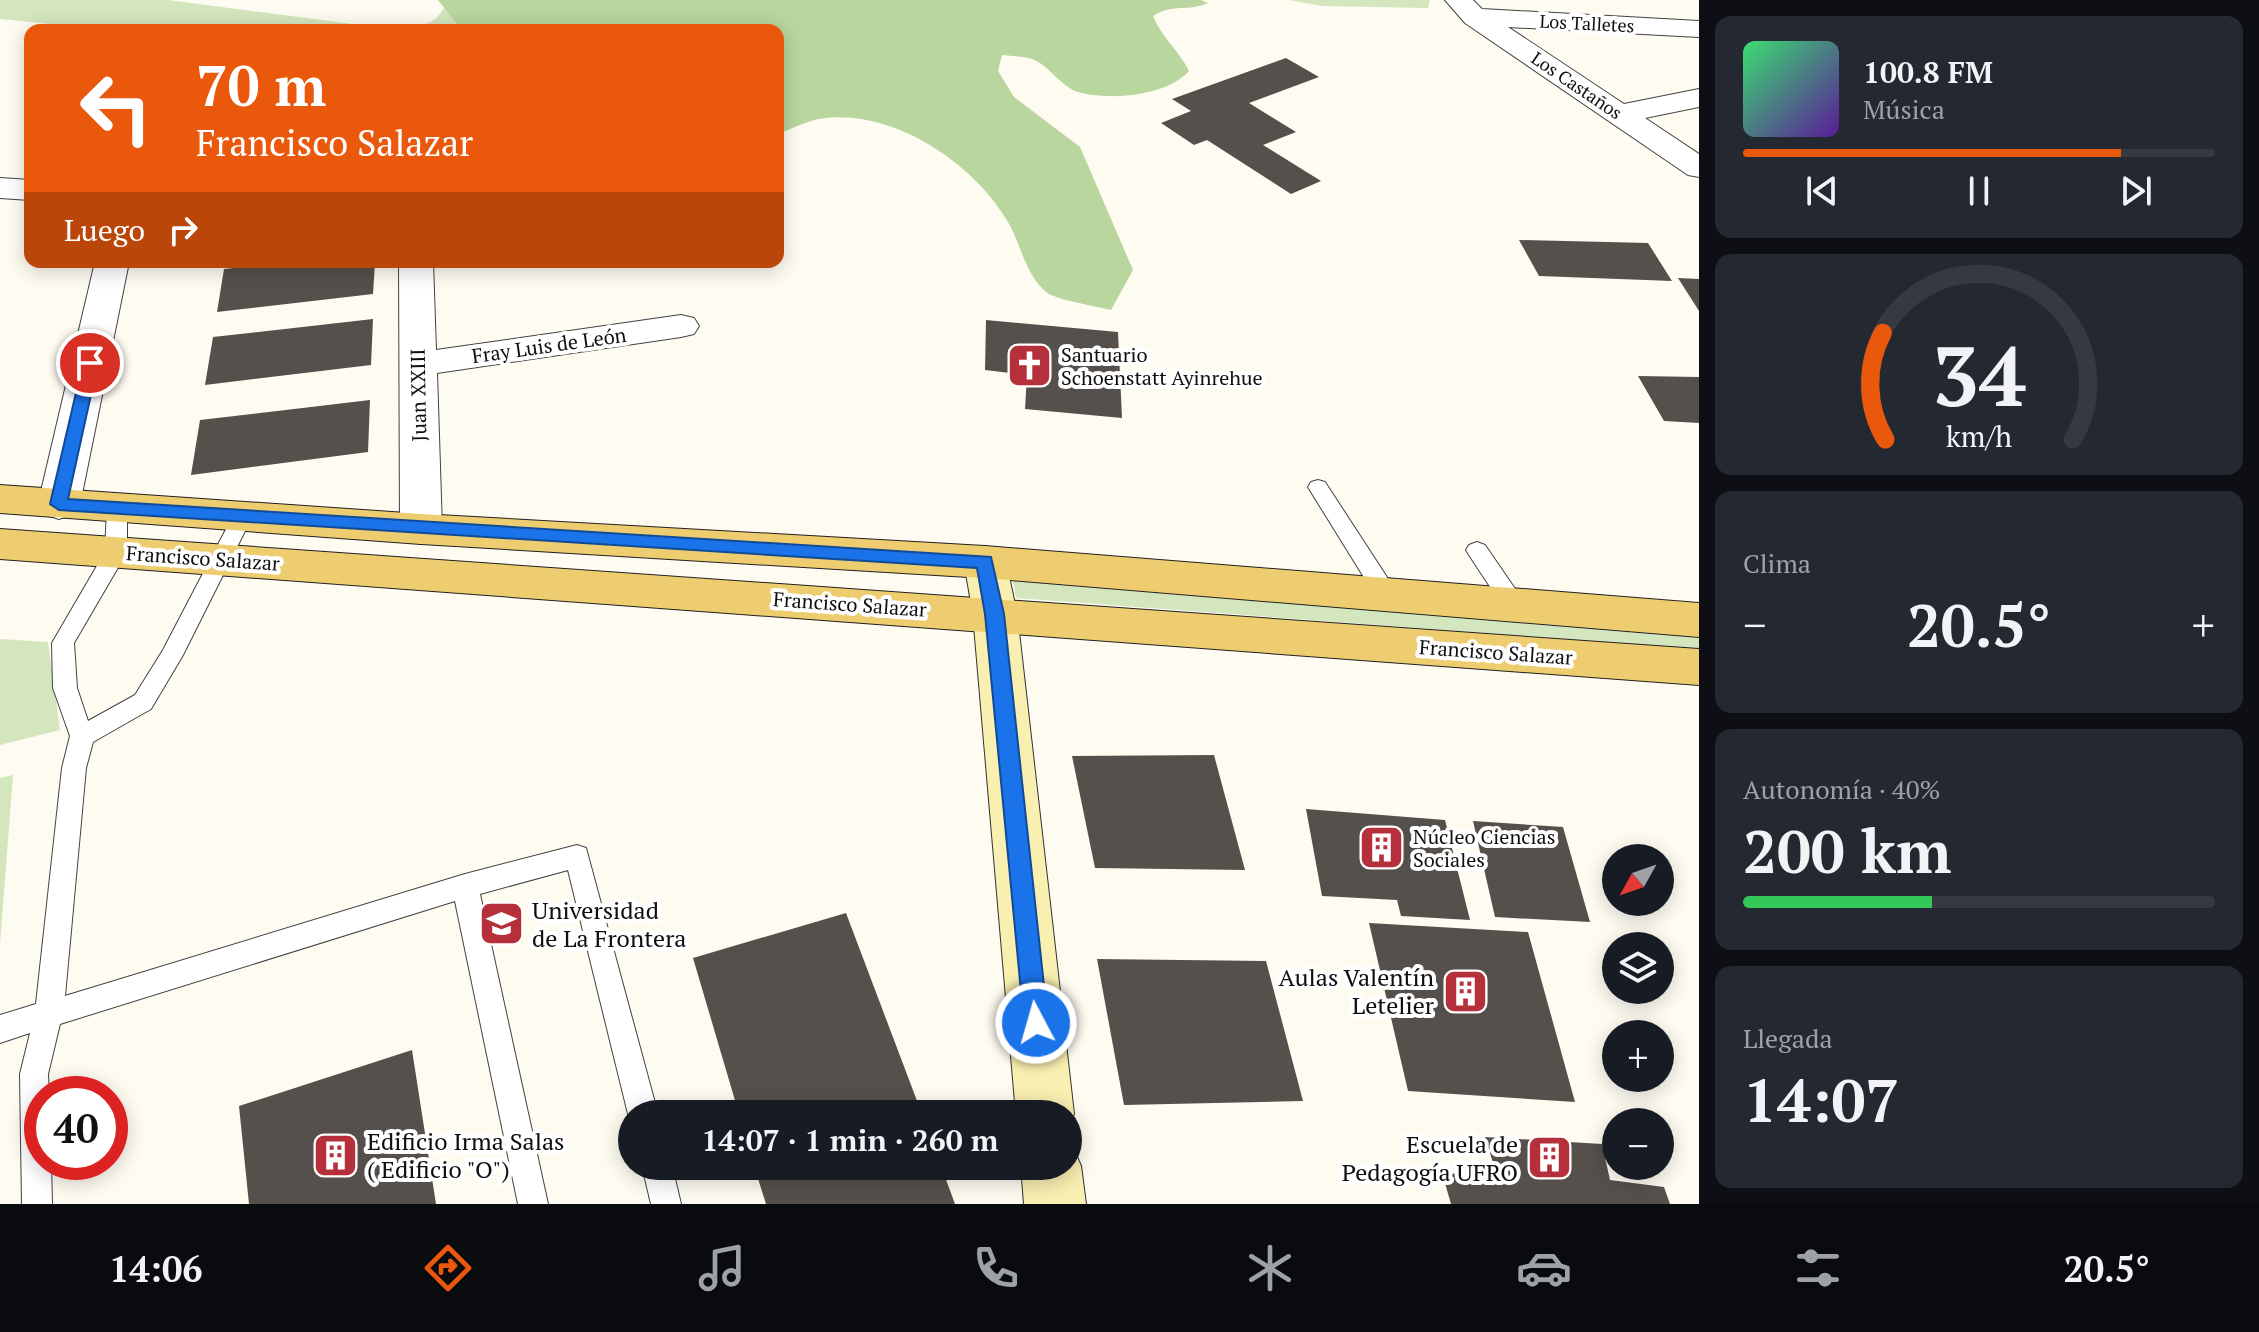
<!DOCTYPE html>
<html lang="es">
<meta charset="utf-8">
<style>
:root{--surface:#171b24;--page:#242831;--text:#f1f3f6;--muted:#9ea1a6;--line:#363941;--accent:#ea580c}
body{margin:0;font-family:"PT Serif",serif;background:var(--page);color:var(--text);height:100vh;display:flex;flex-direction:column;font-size:30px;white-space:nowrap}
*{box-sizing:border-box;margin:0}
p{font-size:26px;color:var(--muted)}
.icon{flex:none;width:44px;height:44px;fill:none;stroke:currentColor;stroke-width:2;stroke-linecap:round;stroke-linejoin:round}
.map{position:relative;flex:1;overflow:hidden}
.drawer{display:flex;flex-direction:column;gap:16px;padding:16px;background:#0d0f14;width:560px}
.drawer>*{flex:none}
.hud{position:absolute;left:24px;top:24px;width:760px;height:244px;border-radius:16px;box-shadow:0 4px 20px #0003;background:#ea580c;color:#fff;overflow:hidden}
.needle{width:52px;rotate:230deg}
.buttons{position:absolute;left:1602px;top:844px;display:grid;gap:16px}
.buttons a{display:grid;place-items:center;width:72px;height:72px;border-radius:50%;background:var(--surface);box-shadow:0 4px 20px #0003;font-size:40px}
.speed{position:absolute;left:24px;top:1076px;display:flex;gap:16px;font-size:40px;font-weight:700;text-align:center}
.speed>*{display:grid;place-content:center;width:104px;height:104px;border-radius:50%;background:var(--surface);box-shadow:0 4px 20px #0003;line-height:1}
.speed .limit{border:12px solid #d22;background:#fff;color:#111}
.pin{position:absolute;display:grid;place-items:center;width:68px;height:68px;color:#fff;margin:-34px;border:4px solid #fff;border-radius:50%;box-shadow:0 2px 8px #0007}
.me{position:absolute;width:88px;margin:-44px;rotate:354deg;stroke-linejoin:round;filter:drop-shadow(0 0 6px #0008)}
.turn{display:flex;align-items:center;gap:28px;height:168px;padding:0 40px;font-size:36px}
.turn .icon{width:104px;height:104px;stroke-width:2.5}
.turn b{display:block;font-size:56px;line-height:68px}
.then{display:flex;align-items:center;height:76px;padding:0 40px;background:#0003;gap:16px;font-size:30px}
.big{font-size:60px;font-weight:700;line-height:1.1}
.drawer .tile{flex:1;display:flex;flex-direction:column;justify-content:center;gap:12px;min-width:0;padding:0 28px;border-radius:16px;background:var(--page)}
.drawer .dial{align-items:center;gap:0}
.dial svg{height:208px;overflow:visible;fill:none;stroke:var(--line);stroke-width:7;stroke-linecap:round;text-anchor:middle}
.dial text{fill:var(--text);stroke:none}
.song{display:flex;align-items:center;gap:24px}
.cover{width:96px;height:96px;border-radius:12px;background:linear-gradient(135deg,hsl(140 70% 55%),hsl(270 70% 35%))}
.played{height:8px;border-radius:4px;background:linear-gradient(90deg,var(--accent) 80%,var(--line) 80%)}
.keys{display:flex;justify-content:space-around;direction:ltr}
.heat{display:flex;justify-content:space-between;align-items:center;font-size:44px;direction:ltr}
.charge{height:12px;border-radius:6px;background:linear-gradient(90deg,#34c759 40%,var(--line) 0)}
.trip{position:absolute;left:618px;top:1100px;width:464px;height:80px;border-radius:40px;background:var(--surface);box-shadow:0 4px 20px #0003;font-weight:700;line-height:80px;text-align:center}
.tabs{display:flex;height:128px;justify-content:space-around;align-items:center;background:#090b0e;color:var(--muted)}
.tabs .icon{width:56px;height:56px}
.tabs .current{color:var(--accent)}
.tabs b{font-size:36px;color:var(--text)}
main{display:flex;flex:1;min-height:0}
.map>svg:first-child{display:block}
</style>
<main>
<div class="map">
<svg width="1699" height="1204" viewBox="0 0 1699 1204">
<rect width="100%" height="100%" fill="#fefbf1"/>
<path fill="#d3e6bd" d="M0,0H168L391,29C417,27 438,28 447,0L556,18L505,30H266L227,27L224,30H110L0,19Z
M1289,0H1430L1428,8L1322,6Z
M1013,581L1699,638V649L1016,598Z
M0,639L48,642L60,730L0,745Z
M13,775L0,944V778Z"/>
<path fill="#b8d69d" d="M438,0H1201L1208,3C1188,12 1174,3 1153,16C1164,41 1178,49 1189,71C1167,96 1110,101 1078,92C1061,87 1049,65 1032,59C1024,56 1011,56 1002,55L998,71L1014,97L1080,147L1133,270L1111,310C1096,306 1056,300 1046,292C1025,274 1021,244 1008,222C973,162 891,107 818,119C805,122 791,129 778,134V30L461,29Z"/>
<path fill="#56504c" d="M1286,58L1319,77L1249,103L1296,132L1263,145L1321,181L1291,194L1207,140L1194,145L1161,123L1191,111L1172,99Z
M1519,240L1648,243L1672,281L1539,276Z
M291,262H375L373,294L217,312L224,269Z
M1678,278L1699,279V311Z
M373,319L371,365L205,385L213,337Z
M986,320L1118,332L1122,418L1025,409L1027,375L985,370Z
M1638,376L1699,377V423L1664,421Z
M370,400L368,452L191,475L200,420Z
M1214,755L1245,870L1095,868L1072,756Z
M1306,809L1445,820L1470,920L1401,916L1397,900L1322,896Z
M1473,821L1563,827L1590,922L1495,917Z
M846,913L922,1114H739L693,958Z
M1369,923L1528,932L1575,1102L1408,1091Z
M1097,959L1266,961L1303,1101L1124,1105Z
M412,1050L436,1204H249L239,1106Z
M1485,1137L1602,1144L1610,1180L1664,1187L1670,1204H1451L1442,1173L1497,1176Z
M754,1166H941L955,1204H766Z"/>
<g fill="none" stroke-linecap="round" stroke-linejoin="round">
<defs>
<path id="lane" d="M1318,480L1325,482L1394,588L1397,594L1394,600L1386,602L1378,600L1308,487L1311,482Z
M117,502L124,504L127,509V552L74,643L77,688L88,721L135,695L163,650L235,512H249L252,517L183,655L151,709L93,742L86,768L65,996L465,874L577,845L586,848L658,1114H632V1123L628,1114L568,870L480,894L548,1204H518L455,901L60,1024L48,1074L49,1094H42V1162H51L52,1204H22L20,1074L30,1033L0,1043V1015L36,1004L62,768L70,736L53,688L52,643L105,552L107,509L110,504Z
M1477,542L1485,545L1522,599L1525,605L1522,611L1514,613L1506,611L1469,555L1466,550L1469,545Z
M642,1166H672L681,1204H651Z"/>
<path id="street" d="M1445,0H1473L1482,9L1699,21V37L1508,27L1624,104L1699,89V107L1645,118L1699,154V177L1688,175L1465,23Z
M0,178L30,180V200L0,198Z
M95,262H129L80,504L74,514L59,519L44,514L38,504Z
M399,262H433L436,350L681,315L694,318L699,326L694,334L681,337L437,373L442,529L436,540L421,544L406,540L400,529Z"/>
<path id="secondary" d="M985,546L1000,551L1006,562L1017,614L1074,1114L1068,1129V1114H1016L973,614L964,562L970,551Z
M1068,1143L1072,1145L1081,1166L1086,1204H1024L1021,1166H1068Z"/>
<path id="primary" d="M0,485L421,514L985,546L1699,603V637L985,578L421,544L0,513Z
M0,529L1699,649V685L0,559Z"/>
</defs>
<use href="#lane" stroke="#424242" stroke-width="2"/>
<use href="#street" stroke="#424242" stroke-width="2"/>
<use href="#secondary" stroke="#313131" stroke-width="2"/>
<use href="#primary" stroke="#202020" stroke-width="2"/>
<use href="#lane" fill="#fff" fill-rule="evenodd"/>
<use href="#street" fill="#fff" fill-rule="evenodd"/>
<use href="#secondary" fill="#f9efb1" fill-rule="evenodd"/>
<use href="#primary" fill="#eecd71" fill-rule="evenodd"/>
</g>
<path fill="#1a73e8" stroke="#114b97" stroke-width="2" d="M90,359L98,363L68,499L991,557L1004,614L1048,1023L1044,1031L1036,1034L1028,1031L1024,1023L985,614L977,568L59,510L50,504L83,363Z"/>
<defs>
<symbol id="church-square" viewBox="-11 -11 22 22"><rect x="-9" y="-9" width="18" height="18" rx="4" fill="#b5303a" stroke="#fff"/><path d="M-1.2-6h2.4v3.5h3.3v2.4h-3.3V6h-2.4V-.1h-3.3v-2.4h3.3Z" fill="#fff"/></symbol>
<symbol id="building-square" viewBox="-11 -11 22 22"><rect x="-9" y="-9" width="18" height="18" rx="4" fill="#b5303a" stroke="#fff"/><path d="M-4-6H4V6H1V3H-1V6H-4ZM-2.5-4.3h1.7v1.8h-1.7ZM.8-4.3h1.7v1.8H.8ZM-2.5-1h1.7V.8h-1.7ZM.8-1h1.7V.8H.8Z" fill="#fff"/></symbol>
<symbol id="university-square" viewBox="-11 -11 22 22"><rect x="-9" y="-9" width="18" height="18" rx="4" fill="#b5303a" stroke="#fff"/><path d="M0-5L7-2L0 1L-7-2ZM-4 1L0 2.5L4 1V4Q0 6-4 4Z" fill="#fff"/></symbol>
</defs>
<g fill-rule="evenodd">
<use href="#church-square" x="1004" y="340" width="51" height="51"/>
<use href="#building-square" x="1356" y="822" width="51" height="51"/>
<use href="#university-square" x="476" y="898" width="51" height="51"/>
<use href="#building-square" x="1440" y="966" width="51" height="51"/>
<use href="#building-square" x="310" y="1130" width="51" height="51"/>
<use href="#building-square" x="1524" y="1132" width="51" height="51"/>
</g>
<g text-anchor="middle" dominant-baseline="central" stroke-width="8" stroke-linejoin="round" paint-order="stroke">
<g font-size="18" fill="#0f0f0f" stroke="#fff">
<text transform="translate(1587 23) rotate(3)">Los Talletes</text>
<text transform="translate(1577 85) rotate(34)">Los Castaños</text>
</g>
<g font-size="20" fill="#0f0f0f" stroke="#fff">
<text transform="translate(549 345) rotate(-8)">Fray Luis de León</text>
<text transform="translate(418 395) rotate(-91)">Juan XXIII</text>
<text transform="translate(203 558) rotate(4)">Francisco Salazar</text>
<text transform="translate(850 604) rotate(4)">Francisco Salazar</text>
<text transform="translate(1496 652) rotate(4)">Francisco Salazar</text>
</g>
<g font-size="20" fill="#0f0f0f" stroke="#fff" text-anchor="start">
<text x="1061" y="354">Santuario<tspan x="1061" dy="23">Schoenstatt Ayinrehue</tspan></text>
<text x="1413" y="836">Núcleo Ciencias<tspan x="1413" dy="23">Sociales</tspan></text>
</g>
<g font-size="24" fill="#0f0f0f" stroke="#fff" text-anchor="start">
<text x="532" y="910">Universidad<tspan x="532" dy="28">de La Frontera</tspan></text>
<text x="1434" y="977" text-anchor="end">Aulas Valentín<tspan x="1434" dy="28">Letelier</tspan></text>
<text x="367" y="1141">Edificio Irma Salas<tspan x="367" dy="28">( Edificio "O")</tspan></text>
<text x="1518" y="1144" text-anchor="end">Escuela de<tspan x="1518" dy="28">Pedagogía UFRO</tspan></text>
</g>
</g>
</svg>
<div class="buttons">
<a><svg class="needle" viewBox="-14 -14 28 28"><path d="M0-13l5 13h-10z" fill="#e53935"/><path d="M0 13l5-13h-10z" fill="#9ea1a6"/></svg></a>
<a><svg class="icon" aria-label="layers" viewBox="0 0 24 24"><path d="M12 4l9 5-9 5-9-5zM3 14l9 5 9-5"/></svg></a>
<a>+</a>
<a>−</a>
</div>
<div class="speed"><div class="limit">40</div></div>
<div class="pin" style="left:90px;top:363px;background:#d93025"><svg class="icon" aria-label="arrive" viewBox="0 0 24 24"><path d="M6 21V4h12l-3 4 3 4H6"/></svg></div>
<svg class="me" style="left:1036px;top:1023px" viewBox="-20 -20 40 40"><circle r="17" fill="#1a73e8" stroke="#fff" stroke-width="3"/><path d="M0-11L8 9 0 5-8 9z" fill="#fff"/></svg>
<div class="trip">14:07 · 1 min · 260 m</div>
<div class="hud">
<div class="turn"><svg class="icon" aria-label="left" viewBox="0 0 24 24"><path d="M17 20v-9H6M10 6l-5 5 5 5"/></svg><div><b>70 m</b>Francisco Salazar</div></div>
<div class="then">Luego<svg class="icon" aria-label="right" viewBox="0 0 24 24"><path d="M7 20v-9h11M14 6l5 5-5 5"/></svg></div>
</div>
</div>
<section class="drawer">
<div class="tile">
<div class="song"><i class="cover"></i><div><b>100.8 FM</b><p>Música</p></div></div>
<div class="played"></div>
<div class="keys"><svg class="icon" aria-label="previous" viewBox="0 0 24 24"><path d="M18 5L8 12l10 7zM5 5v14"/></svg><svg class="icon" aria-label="pause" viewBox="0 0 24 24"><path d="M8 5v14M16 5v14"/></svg><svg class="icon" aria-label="next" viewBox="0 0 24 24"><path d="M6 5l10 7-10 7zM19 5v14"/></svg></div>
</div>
<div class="tile dial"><svg viewBox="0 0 100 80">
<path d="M14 69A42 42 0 1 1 86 69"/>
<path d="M14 69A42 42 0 0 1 13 28" stroke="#ea580c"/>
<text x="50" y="56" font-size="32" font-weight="700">34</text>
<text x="50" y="72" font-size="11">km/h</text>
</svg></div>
<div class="tile"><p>Clima</p>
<div class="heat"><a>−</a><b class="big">20.5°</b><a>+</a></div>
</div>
<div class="tile"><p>Autonomía · 40%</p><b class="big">200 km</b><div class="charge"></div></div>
<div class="tile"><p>Llegada</p><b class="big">14:07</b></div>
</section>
</main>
<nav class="tabs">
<b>14:06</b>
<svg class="icon current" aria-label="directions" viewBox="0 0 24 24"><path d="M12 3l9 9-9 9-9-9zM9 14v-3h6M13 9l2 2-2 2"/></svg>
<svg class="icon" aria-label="music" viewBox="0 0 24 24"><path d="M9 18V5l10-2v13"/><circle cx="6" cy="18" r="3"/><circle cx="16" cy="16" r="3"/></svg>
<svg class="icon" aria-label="phone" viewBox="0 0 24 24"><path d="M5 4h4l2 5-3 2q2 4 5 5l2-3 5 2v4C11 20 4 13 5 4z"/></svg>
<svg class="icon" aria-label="climate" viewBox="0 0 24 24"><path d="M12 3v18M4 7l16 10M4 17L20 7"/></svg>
<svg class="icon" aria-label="car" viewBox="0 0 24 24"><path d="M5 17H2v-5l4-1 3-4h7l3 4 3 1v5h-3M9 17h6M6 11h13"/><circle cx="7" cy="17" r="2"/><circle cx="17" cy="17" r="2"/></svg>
<svg class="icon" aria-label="filters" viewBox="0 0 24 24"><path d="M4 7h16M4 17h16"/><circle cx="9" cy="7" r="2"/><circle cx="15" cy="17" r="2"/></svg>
<b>20.5°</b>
</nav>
